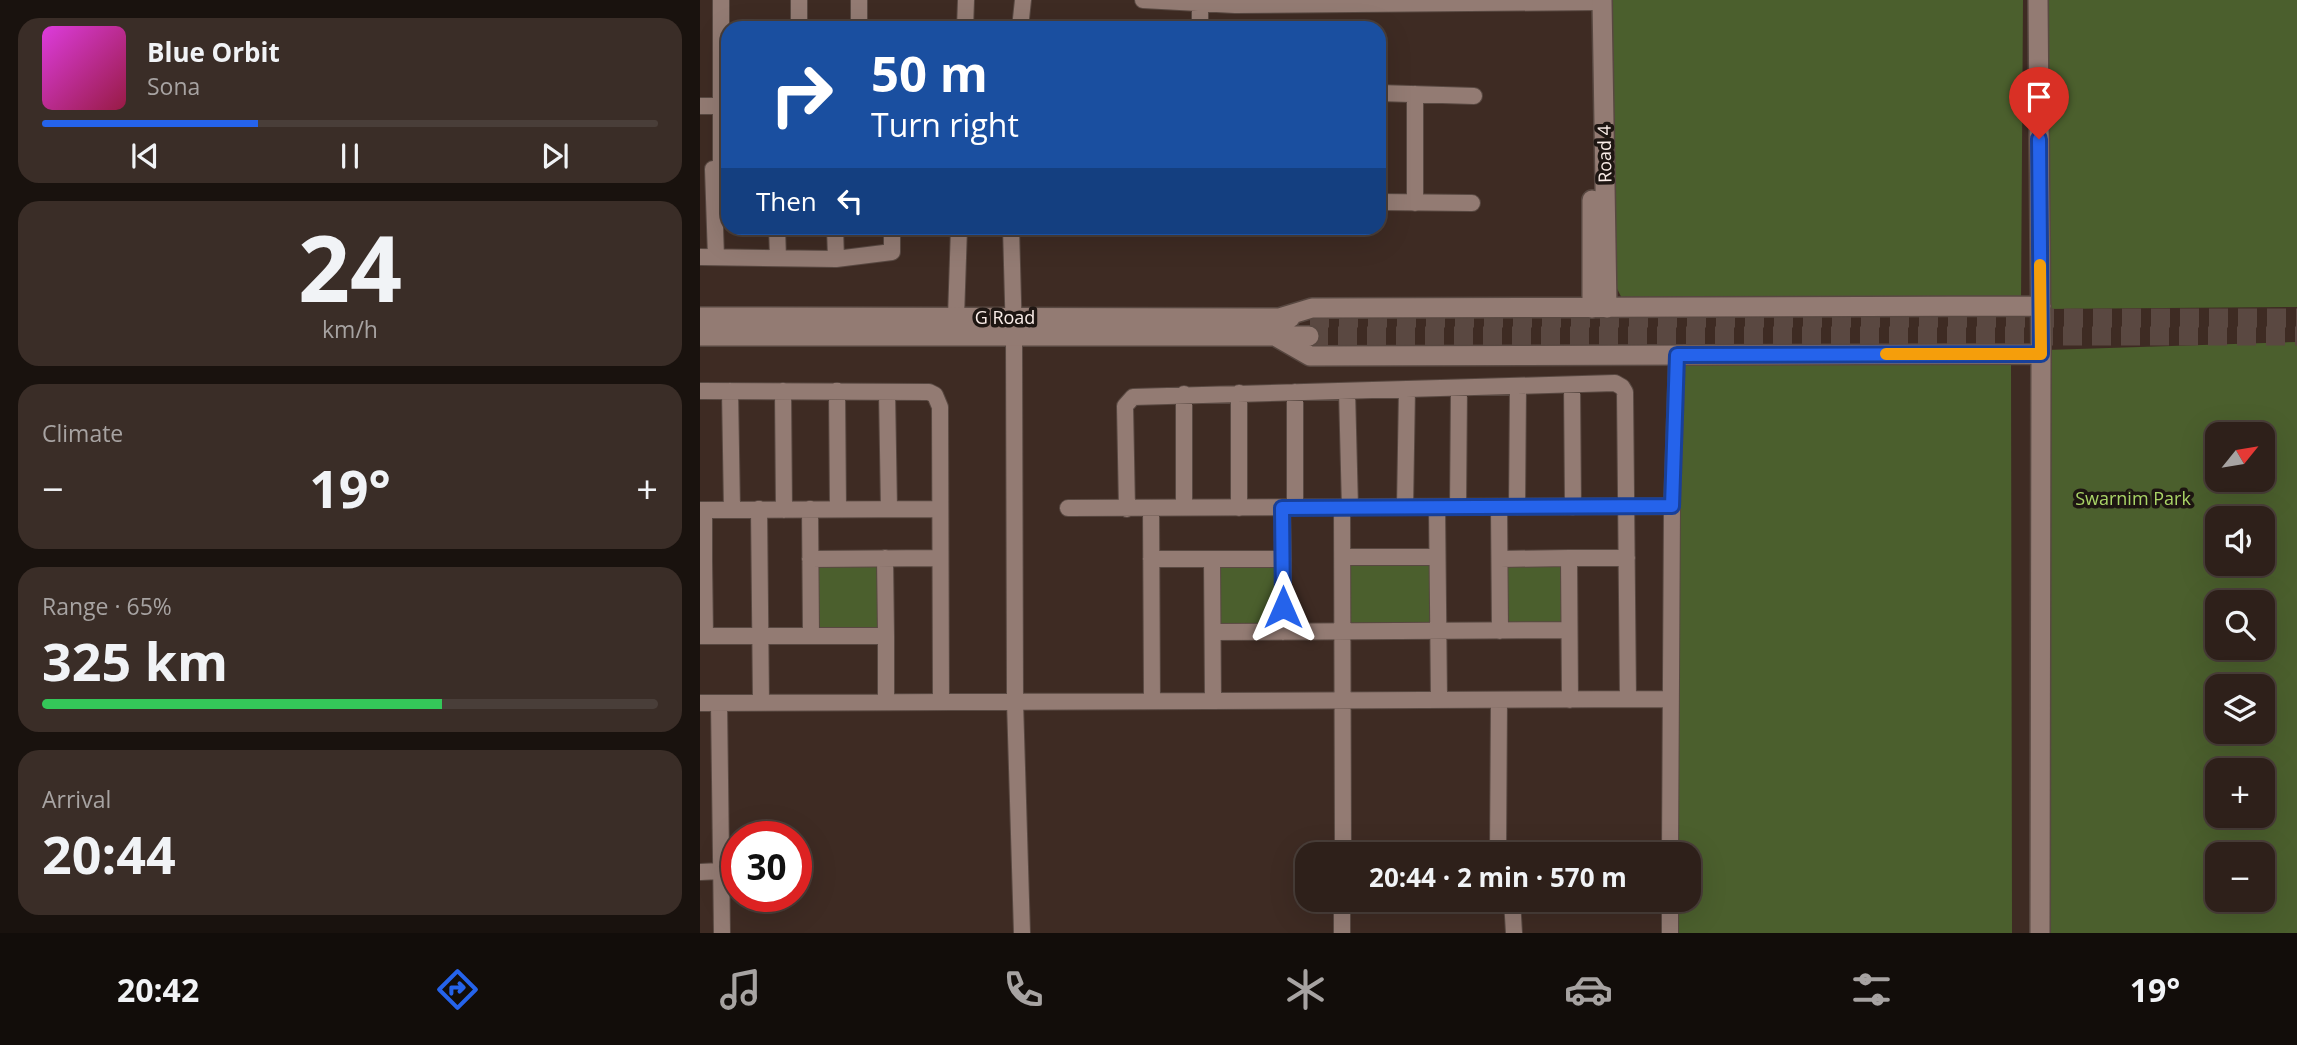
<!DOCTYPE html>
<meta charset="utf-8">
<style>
:root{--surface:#2e201a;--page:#3a2d27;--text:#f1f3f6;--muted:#a7a3a2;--line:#493e39;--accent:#2563eb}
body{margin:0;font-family:"Open Sans",sans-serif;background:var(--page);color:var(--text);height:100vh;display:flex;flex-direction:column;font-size:26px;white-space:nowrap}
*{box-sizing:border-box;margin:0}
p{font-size:23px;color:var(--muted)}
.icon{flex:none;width:38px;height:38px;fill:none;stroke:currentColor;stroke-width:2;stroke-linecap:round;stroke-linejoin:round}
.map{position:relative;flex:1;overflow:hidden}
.drawer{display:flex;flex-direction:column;gap:18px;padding:18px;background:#19120e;width:700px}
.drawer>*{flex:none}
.banner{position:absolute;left:21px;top:21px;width:665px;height:214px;border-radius:21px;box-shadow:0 7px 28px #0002,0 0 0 2px var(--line);background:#1a4fa0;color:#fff;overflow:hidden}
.needle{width:46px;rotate:60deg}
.tools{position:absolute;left:1505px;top:422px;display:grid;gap:14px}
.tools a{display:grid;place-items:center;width:70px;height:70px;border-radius:14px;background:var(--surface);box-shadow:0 7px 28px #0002,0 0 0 2px var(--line);font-size:35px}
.speed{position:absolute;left:21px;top:821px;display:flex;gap:14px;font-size:35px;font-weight:700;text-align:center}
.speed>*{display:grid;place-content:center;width:91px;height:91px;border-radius:50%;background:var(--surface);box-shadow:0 7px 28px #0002,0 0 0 2px var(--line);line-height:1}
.speed .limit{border:10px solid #d22;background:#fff;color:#111}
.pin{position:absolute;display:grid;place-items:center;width:60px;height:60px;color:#fff;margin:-72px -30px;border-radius:50% 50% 50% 0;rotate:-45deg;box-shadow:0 0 7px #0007}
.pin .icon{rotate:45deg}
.me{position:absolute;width:77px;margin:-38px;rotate:0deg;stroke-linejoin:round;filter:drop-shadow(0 0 5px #0008)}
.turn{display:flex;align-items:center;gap:24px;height:147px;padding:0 35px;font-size:32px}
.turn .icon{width:91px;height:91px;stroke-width:2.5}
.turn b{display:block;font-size:49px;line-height:60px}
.then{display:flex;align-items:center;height:66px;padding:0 35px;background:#0003;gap:14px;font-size:26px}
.big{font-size:52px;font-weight:700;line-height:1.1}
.drawer .widget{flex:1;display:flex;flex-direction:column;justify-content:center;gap:10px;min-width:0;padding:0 24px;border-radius:21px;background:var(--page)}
.drawer .dial{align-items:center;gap:0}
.dial b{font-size:91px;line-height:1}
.song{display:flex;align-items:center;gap:21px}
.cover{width:84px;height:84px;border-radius:10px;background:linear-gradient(135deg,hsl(300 70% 55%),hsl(340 70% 35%))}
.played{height:7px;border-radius:4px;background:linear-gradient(90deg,var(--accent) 35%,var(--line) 35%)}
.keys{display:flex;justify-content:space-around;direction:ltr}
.heat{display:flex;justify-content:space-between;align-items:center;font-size:38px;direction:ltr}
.charge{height:10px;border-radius:5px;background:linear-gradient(90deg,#34c759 65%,var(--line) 0)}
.trip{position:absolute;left:595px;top:842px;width:406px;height:70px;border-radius:21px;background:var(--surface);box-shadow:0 7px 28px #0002,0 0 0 2px var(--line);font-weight:700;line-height:70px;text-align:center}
.tabs{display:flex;height:112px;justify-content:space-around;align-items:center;background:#120d0a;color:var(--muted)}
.tabs .icon{width:49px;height:49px}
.tabs .current{color:var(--accent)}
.tabs b{font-size:32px;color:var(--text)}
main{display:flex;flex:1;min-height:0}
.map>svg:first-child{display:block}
</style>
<main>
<section class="drawer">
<div class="widget">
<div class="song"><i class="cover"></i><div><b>Blue Orbit</b><p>Sona</p></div></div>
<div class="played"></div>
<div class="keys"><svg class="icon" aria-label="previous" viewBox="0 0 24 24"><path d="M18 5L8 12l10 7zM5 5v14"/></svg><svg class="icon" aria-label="pause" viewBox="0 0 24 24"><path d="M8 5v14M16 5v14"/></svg><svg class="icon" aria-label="next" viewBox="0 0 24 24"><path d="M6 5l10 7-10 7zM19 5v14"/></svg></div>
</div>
<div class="widget dial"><b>24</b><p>km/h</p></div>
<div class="widget"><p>Climate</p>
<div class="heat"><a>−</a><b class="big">19°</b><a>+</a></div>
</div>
<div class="widget"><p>Range · 65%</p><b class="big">325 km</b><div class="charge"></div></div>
<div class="widget"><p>Arrival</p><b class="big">20:44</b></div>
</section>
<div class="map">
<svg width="1597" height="933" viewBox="0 0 1597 933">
<rect width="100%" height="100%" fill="#3e2b23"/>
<path fill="#4b5f2d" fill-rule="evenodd" d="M912,0H1323L1321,305L928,311L909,272Z
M1344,0H1597V307L1345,309Z
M1597,342V933H1350L1346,350ZM1517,434H1563V480H1517ZM1517,518H1563V564H1517ZM1517,602H1563V648H1517ZM1517,686H1563V732H1517ZM1517,770H1563V816H1517ZM1517,854H1563V900H1517Z
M981,349L1311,353L1312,933H976V900H989V854H977Z
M651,563H729L730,626H651Z
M518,564L578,565L577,626L517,625Z
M806,566H861V628H806Z
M114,567H181L182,630L115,631Z"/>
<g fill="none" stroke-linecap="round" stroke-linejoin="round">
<path stroke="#5a4841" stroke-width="19" stroke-dasharray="19 10" stroke-linecap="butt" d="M610,318H1597
M609,336H1597"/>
<defs>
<path id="minor" d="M21,0V168
M99,0V28
M159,0V28
M443,0L535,5L902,2
M265,28L266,0
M320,28L323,0
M500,28V5
M679,93L774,96
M715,94V203
M0,106H21
M13,169L16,257
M679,202L772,203
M77,228L78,258
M135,228L136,259
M311,228L314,337L315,702L322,933
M0,257L136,259L192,252V228
M256,317L259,228
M872,385L873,507
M0,391L229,392L235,395L240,407L241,702
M30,391L32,510
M83,391L84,510
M137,391L138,509
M647,391L650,508
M187,392L189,509
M595,392V508
M484,394V508
M705,507L707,389
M737,507L739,700
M758,507L759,388
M799,507L800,631
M817,507L818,387
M368,508L972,506
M451,508L452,701
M539,508V393
M642,508L643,854
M59,509L61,703
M110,509L111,636
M427,509L425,406L433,397L915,383L922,387L925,392L928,699
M0,510L240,509
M643,557H737
M185,558L186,636
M110,559L240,558
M451,559H583L582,508
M512,559L513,701
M583,559V632
M800,559L869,558
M0,560H4V510
M4,560L5,636
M513,632L869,630
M0,636H186V702
M870,700L869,558H927
M0,703L971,699
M19,703L22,933
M798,854L799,700
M970,854L972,506L977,355
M0,872L21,871
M812,900L814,933
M642,933V900
M970,933V900"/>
<path id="tertiary" d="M902,0L907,308
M1338,0L1341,354L1340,933
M892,200V308
M0,317L590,318
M579,318L612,308L1341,306
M0,336H609
M575,336L610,356L1341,354"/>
</defs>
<use href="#minor" stroke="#584841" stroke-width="18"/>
<use href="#tertiary" stroke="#584841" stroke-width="22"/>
<use href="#minor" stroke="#937b73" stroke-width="16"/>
<use href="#tertiary" stroke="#937b73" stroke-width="19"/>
</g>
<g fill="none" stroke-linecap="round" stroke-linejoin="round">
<defs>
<path id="route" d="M583,607L582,508L972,506L977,355L1341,354L1339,139"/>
</defs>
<use href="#route" stroke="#184099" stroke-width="18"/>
<use href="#route" stroke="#2563eb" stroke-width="12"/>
<path stroke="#f59e0b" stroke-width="12" d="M1186,354H1341L1340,265"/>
</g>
<g text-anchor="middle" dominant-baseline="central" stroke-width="7" stroke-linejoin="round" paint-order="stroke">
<g font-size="18" fill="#fbeee9" stroke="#1e1612">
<text transform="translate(904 154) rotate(-91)">Road 4</text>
<text x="305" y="317">G Road</text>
</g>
<g font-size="18" fill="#aad567" stroke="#1e1612">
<text x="1433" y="498">Swarnim Park</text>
</g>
</g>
</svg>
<div class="tools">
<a><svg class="needle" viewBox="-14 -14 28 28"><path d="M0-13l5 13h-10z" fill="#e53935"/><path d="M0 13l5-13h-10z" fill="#a7a3a2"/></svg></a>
<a><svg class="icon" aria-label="sound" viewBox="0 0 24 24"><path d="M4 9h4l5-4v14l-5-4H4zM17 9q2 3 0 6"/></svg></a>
<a><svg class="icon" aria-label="search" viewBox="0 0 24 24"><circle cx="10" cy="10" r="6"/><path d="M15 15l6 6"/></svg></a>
<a><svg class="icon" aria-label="layers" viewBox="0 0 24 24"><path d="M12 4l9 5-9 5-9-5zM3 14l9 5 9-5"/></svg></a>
<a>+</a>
<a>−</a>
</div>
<div class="speed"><div class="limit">30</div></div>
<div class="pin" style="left:1339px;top:139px;background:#d93025"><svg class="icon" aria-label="arrive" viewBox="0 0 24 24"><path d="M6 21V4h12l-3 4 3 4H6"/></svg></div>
<svg class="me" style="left:583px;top:607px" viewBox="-20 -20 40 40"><path d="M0-17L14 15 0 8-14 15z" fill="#2563eb" stroke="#fff" stroke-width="4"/></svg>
<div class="trip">20:44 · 2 min · 570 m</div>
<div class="banner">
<div class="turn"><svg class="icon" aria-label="right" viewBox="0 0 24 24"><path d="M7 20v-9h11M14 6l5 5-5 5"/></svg><div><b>50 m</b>Turn right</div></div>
<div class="then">Then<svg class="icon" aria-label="left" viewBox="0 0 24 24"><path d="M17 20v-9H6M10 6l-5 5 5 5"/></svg></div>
</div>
</div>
</main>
<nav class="tabs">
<b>20:42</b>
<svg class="icon current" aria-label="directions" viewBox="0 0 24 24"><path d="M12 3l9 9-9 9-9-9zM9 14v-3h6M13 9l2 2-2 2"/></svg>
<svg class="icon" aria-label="music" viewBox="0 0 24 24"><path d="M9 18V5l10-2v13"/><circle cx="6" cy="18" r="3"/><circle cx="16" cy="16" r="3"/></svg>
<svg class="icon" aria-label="phone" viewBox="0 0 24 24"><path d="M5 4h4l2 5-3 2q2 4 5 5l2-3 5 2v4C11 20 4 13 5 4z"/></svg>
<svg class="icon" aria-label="climate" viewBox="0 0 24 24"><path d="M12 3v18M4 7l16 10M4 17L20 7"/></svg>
<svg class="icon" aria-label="car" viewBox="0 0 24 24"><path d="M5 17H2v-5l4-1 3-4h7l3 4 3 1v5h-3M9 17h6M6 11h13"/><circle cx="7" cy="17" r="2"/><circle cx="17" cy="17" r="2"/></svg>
<svg class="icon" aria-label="filters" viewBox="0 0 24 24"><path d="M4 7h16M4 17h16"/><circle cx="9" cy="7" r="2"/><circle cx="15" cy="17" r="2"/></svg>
<b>19°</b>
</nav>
